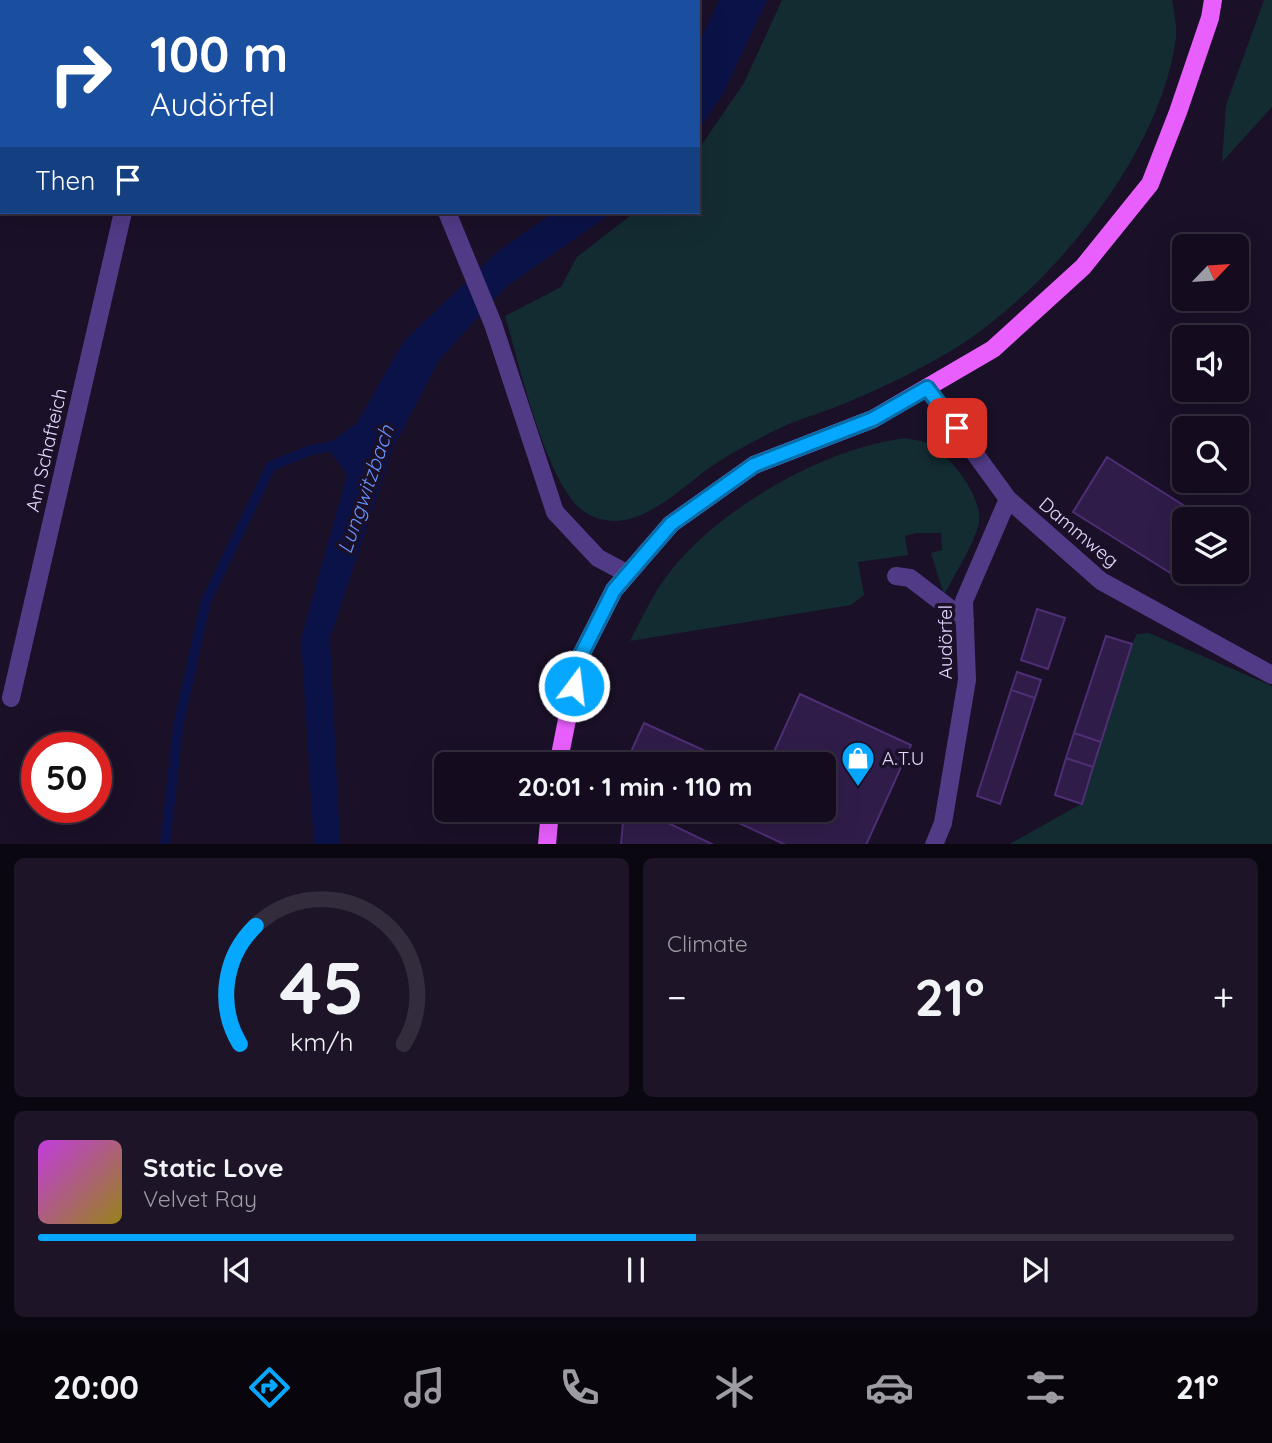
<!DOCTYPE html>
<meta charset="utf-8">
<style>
:root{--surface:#140c1e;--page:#1d1527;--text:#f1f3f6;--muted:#9d9ba4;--line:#332c3c;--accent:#05a8fe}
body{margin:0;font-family:Quicksand,sans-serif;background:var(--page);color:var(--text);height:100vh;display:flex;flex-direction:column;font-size:26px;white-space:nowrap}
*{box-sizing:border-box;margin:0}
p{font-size:23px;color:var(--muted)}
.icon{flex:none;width:38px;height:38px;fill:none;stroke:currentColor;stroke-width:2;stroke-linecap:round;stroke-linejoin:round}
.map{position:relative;height:844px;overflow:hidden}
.panel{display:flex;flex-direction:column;gap:14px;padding:14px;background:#0b0710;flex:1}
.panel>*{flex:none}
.hud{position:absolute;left:0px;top:0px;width:700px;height:214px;box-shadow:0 7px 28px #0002,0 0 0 2px var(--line);background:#1a4fa0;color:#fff;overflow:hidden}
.needle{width:46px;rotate:65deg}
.fabs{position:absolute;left:1172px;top:234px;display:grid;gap:14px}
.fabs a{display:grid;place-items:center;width:77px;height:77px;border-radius:10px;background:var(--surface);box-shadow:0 7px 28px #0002,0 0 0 2px var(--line);font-size:35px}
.speed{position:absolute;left:21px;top:732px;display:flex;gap:14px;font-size:35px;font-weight:700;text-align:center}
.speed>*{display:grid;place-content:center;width:91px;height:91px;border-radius:50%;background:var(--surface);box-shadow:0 7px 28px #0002,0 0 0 2px var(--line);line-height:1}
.speed .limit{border:10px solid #d22;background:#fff;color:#111}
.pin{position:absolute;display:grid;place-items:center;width:60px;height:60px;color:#fff;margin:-30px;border-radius:14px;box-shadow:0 4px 10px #0006}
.me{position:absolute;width:77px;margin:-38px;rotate:15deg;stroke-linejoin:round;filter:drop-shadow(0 0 5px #0008)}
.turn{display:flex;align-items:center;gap:24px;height:147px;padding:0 35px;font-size:32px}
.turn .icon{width:91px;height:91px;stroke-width:2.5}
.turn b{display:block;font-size:49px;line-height:60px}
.then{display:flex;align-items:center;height:66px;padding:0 35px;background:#0003;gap:14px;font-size:26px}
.big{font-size:52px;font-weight:800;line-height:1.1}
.panel .tile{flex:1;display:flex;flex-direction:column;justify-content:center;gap:10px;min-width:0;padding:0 24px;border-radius:10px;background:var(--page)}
.panel .dial{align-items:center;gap:0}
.dial svg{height:182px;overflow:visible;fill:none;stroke:var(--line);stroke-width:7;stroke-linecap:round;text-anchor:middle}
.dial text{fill:var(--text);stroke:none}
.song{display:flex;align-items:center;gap:21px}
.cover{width:84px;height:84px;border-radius:10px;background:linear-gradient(135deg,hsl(290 70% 55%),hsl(50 70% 35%))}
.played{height:7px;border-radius:4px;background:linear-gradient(90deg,var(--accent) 55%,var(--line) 55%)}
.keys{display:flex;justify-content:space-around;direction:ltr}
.heat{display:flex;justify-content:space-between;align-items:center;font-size:38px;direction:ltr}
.panel .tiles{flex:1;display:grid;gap:14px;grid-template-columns:1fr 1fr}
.tile:last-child{grid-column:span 2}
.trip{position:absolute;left:434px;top:752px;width:402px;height:70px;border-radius:10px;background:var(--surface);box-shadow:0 7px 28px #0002,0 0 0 2px var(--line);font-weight:800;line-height:70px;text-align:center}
.dock{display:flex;height:112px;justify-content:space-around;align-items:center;background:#08050c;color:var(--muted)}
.dock .icon{width:49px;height:49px}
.dock .on{color:var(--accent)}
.dock b{font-size:32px;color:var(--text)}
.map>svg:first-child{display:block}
</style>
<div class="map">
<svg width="1272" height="845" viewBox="0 0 1272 845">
<rect width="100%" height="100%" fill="#1a1028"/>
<path fill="#132c32" d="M782,0H1172C1174,12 1177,25 1176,37C1162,151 1056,282 962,344C922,369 877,391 833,408C808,417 783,425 760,438C743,447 725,457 709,468C677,491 632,539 588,514C547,492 519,361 505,316L561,287L577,257L635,212H698V150L744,83Z
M1264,0H1272V107L1222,162L1226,105Z
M906,438C912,440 922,440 927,443C949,453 983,497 979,522C976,541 953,577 944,595L931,553L942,550L941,533H916L905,536L908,555L858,562L864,595L851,605L630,641C640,622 649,602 661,584C709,513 822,448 906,438Z
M1149,633L1272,686V844L1008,845L1081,804L1132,644L1137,634Z"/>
<path fill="#0b1247" d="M719,0H767L723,94L698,131V44Z
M554,212H613L506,287L439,360L393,448L330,638L340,844H314L301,639L347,475L332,454L333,440L356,424L404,341L496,253Z"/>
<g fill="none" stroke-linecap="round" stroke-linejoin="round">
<path stroke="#0b1247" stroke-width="10" d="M165,845L178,727L206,601L271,466L311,450L345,444"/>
</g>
<path fill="#301c49" stroke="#4e2e75" stroke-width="2" d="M1107,457L1207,520H1185V572H1189L1183,581L1073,512Z
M1037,609L1065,618L1048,669L1021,660Z
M1106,636L1132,644L1101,742L1074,733Z
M1017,672L1041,680L1035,698L1011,690Z
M1011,690L1035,698L1000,804L977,796Z
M800,694L911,745L866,845H786L711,810H824V765H768Z
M644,723L736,765H625Z
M1074,733L1101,742L1093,767L1066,758Z
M1066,758L1093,767L1082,804L1055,795Z
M624,810H641L714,845H621Z"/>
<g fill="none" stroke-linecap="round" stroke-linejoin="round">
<path stroke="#513b87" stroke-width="18" d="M336,0L337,2
M171,2V0
M447,212L493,324L555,512L598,558L628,574
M927,388L1008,499L1101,581L1272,675
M896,576L910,578L965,620
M11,698L123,212
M934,845L943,823L967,680L964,601L1008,499"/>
<path stroke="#e95ffe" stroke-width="18" d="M558,765L579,659L614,590L671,524L754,465L873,419L993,349L1083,267L1150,184L1178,112L1210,18L1213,0
M547,845L550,810"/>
</g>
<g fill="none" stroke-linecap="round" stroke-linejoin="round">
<defs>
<path id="route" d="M574,686L579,659L614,590L671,524L754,465L873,419L927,388L957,428"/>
</defs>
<use href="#route" stroke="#036da5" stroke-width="18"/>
<use href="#route" stroke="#05a8fe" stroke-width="12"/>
</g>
<defs>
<symbol id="shop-pin" viewBox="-11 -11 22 30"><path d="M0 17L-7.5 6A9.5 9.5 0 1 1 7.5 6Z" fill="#05a8fe" stroke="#1a1028"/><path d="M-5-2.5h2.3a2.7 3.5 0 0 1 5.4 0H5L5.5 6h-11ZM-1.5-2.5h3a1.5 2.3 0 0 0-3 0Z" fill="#fff"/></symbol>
</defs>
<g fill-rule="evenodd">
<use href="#shop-pin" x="839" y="739" width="38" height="52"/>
</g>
<g text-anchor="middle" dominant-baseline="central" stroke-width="7" stroke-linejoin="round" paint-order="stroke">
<g font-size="19" fill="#e6d8ff" stroke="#1a1028">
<text transform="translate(46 450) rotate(-77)">Am Schafteich</text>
<text transform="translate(1079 532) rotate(40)">Dammweg</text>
<text transform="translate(945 642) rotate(-90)">Audörfel</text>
</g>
<g font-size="19" fill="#e6d8ff" stroke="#1a1028" text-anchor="start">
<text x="882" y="758">A.T.U</text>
</g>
<g font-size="21" font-style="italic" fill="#6693fe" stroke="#1a1028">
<text transform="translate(365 489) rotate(-71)">Lungwitzbach</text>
</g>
</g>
</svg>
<div class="fabs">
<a><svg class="needle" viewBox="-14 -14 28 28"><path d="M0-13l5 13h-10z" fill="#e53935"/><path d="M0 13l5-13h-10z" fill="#9d9ba4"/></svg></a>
<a><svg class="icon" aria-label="sound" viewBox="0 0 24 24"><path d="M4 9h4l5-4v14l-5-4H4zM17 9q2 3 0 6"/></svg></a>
<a><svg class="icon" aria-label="search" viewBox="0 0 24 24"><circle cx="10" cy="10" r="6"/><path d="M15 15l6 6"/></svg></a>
<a><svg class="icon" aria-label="layers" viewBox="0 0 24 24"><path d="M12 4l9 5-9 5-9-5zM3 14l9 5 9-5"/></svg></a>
</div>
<div class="speed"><div class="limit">50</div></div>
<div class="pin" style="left:957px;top:428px;background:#d93025"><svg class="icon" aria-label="arrive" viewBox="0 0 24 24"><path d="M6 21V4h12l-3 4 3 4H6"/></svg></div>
<svg class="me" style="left:574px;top:686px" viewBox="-20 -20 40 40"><circle r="17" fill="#05a8fe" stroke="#fff" stroke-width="3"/><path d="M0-11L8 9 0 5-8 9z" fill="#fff"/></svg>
<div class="trip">20:01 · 1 min · 110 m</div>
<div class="hud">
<div class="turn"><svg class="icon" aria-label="right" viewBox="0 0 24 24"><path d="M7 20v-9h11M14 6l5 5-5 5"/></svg><div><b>100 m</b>Audörfel</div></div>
<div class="then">Then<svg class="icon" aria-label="arrive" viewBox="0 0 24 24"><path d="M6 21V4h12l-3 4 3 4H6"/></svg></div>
</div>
</div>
<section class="panel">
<div class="tiles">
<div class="tile dial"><svg viewBox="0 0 100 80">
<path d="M14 69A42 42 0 1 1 86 69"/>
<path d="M14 69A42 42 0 0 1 21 17" stroke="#05a8fe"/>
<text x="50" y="56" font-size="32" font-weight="700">45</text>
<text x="50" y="72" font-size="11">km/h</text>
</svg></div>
<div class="tile"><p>Climate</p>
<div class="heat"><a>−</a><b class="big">21°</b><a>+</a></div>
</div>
<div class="tile">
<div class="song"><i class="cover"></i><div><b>Static Love</b><p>Velvet Ray</p></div></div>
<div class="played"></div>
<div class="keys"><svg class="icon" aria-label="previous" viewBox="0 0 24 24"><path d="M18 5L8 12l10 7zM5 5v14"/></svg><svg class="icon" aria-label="pause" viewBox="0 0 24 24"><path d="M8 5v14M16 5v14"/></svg><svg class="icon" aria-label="next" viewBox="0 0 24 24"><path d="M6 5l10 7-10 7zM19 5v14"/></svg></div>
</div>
</div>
</section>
<nav class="dock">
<b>20:00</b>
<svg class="icon on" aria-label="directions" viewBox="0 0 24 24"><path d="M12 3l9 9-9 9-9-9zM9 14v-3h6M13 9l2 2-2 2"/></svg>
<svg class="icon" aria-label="music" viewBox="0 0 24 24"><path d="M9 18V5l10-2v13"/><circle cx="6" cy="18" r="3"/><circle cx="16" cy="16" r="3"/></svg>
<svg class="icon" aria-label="phone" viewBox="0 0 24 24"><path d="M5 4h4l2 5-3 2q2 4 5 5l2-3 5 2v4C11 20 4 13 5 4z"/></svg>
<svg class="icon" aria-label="climate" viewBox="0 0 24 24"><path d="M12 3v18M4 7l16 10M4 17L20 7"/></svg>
<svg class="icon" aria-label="car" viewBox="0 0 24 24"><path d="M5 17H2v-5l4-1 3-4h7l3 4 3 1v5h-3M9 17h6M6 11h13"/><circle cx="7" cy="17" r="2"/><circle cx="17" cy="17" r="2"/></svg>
<svg class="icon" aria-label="filters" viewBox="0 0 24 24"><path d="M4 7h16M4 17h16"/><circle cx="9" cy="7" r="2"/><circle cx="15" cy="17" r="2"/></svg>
<b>21°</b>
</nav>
